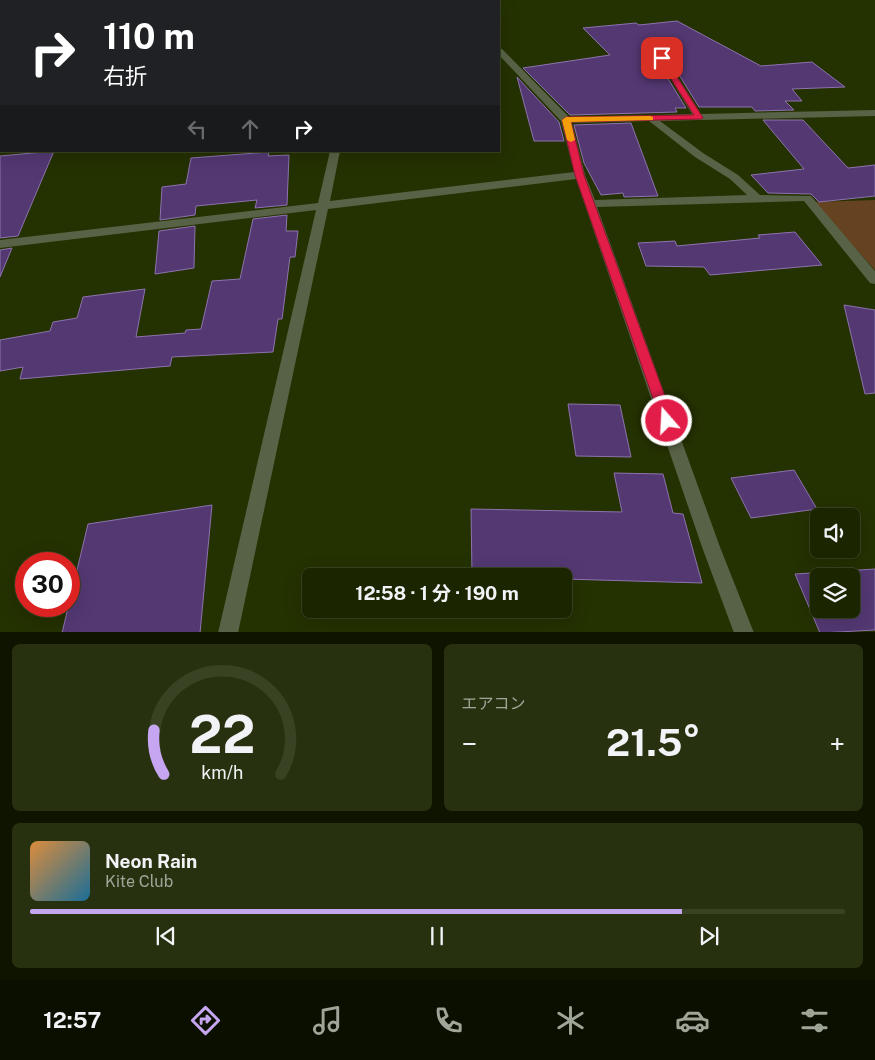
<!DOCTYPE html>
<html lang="ja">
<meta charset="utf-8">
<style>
:root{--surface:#1b2500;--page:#28310f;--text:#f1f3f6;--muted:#a0a599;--line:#394222;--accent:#c6a6f0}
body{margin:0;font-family:"Public Sans","Noto Sans JP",sans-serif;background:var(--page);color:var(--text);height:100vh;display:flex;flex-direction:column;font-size:19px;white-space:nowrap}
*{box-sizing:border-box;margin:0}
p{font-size:16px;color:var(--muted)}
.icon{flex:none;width:28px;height:28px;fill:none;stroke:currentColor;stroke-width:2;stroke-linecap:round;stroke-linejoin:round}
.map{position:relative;height:632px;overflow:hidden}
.sheet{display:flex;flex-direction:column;gap:12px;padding:12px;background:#0f1400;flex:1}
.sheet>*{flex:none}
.hud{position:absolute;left:0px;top:0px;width:500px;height:152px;box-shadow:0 5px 20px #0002,0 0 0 1px var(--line);background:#202124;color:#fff;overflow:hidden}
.buttons{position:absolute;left:810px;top:508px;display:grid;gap:10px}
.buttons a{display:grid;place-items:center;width:50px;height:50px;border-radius:8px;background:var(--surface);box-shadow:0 5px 20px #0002,0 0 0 1px var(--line);font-size:25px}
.speed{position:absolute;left:15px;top:552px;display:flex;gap:10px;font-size:25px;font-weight:700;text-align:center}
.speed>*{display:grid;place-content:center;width:65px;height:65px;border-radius:50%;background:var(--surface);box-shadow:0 5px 20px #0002,0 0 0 1px var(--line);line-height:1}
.speed .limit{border:8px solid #d22;background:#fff;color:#111}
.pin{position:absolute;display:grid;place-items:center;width:42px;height:42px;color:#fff;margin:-21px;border-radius:10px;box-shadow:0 2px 8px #0006}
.me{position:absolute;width:55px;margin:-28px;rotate:341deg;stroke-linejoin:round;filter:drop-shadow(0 0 4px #0008)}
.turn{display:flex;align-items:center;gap:18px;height:105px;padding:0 20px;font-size:22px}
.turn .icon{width:65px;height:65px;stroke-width:2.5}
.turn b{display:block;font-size:35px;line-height:42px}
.lanes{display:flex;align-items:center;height:48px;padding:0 20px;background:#0003;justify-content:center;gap:25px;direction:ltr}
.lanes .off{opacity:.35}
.big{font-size:38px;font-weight:700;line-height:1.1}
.sheet .tile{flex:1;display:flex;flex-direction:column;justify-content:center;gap:8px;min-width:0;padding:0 18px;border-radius:8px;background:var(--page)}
.sheet .dial{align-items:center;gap:0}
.dial svg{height:130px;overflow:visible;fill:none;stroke:var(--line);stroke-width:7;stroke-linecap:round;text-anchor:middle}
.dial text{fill:var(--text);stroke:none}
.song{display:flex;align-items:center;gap:15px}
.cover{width:60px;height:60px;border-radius:8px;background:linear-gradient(135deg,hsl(30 70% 55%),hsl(200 70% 35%))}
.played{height:5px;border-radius:2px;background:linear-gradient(90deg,var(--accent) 80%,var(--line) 80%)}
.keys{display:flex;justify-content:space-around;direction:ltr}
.heat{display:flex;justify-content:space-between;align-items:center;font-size:28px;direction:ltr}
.sheet .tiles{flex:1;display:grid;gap:12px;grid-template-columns:1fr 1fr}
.tile:last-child{grid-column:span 2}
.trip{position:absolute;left:302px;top:568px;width:270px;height:50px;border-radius:8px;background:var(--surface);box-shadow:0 5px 20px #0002,0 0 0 1px var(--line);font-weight:700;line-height:50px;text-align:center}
.menu{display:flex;height:80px;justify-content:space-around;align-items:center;background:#0b0f00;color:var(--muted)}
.menu .icon{width:35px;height:35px}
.menu .active{color:var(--accent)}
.menu b{font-size:22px;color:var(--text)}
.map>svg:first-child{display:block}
</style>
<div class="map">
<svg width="875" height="633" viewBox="0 0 875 633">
<rect width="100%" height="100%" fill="#243100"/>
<path fill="#654220" d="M875,200V270L814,202Z"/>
<path fill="#533872" stroke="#8d73af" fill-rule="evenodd" d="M677,21L761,66L812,62L845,87L792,89L802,101H785L794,110L755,111L752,107H699L668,57L661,54L656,59L686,108H675L677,112L570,115L523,68L610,55L583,28L636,23L639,25Z
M517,77L559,122L564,141H534Z
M763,120H803L848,168L875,165V196L819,202L811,194L768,193L751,175L804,169Z
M631,123L658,196L624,197L623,193L601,195L584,163L574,125Z
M54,151L18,236L0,238V156Z
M269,152L268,156L289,155L287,205L255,208L257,200L196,206L195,215L160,220L162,187L186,184L191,158Z
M287,215L286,231H298L295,257H290L282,319H278L273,352L172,357L170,366L20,379L23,367L0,371V340L50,331L53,322L77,318L83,297L145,289L136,337L185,333L186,330L201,329L212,281L240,279L253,219Z
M195,226L194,268L155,274L159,231Z
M795,232L822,265L710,275L704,267L646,266L638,243L675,241L677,246L760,238L758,235Z
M12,248L0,277V250Z
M844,305L875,310V393L865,394Z
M568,404L620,405L631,457L576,456Z
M794,470L817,509L751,518L731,478Z
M614,473L663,474L673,513L683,514L702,583L564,579V576H472L471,509L622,512Z
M212,505L200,633H62L88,524Z
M875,569V630L820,633L795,574ZM819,576H851V609H819Z"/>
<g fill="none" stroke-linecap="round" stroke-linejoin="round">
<path fill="#586246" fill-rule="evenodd" d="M186,0H194V1H187Z
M279,0H287L288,1H280Z
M462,0H470V1H463Z
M499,49H502L569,117L692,114L658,58L662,56L666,58L701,114L875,110V116L660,121L703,153L738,175L760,195L811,196L875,271V284L870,283L804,201L597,207L720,547L754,633H734L702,547L576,179L328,209L238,633H218L316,210L0,248V240L318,203L330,151H340L330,201L574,172L561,121L499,55ZM649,121L695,157L730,179L747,195L595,200L585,175L572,123Z"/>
</g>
<path fill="#e11d48" stroke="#92132f" d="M659,56L665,58L703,118L702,119L571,122L584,175L674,421L672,425L667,426L663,425L661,421L575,175L562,120L566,117L694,115L658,58Z"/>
<path fill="#f59e0b" d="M650,116L653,117V120L571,122L575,140L571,142L567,140L562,120L566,117Z"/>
</svg>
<div class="buttons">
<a><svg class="icon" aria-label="sound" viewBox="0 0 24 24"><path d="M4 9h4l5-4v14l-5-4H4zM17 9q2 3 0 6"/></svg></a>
<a><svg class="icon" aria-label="layers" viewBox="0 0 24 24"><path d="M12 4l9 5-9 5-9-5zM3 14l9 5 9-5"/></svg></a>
</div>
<div class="speed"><div class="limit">30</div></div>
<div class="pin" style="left:662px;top:58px;background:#d93025"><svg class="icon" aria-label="arrive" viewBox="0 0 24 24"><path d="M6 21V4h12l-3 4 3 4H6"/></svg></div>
<svg class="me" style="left:667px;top:421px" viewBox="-20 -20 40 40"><circle r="17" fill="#e11d48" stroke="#fff" stroke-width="3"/><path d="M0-11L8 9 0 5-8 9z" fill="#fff"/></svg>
<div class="trip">12:58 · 1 分 · 190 m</div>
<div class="hud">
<div class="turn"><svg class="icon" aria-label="right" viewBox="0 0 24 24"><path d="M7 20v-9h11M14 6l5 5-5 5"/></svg><div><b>110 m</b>右折</div></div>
<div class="lanes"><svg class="icon off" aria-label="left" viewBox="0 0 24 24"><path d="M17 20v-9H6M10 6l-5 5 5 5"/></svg><svg class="icon off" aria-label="ahead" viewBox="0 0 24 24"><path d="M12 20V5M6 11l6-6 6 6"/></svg><svg class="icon" aria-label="right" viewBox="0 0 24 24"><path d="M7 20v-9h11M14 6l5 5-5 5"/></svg></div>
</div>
</div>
<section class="sheet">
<div class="tiles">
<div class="tile dial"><svg viewBox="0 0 100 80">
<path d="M14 69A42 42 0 1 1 86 69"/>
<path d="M14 69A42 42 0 0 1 8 42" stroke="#c6a6f0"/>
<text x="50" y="56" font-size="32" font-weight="700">22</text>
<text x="50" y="72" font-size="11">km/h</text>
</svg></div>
<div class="tile"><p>エアコン</p>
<div class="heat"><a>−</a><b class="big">21.5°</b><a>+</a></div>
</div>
<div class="tile">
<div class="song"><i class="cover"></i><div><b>Neon Rain</b><p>Kite Club</p></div></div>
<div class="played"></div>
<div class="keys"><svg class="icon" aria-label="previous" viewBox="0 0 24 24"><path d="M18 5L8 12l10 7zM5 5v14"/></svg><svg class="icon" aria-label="pause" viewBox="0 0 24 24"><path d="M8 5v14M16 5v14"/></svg><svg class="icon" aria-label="next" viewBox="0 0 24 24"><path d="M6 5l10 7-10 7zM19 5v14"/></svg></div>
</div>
</div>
</section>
<nav class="menu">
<b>12:57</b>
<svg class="icon active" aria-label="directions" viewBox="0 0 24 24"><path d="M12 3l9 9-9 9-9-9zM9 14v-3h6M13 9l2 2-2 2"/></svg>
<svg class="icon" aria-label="music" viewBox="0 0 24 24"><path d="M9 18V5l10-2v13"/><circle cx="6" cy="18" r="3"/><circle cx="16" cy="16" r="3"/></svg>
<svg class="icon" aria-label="phone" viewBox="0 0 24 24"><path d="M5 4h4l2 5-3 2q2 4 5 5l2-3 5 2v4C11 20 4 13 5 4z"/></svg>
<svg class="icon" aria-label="climate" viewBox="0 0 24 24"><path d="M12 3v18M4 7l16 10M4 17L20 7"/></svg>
<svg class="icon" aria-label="car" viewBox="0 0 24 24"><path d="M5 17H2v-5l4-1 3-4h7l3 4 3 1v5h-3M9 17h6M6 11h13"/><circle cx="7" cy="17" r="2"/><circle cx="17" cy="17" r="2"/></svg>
<svg class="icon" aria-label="filters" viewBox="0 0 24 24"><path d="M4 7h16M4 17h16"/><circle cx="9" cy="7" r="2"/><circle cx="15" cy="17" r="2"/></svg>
</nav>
